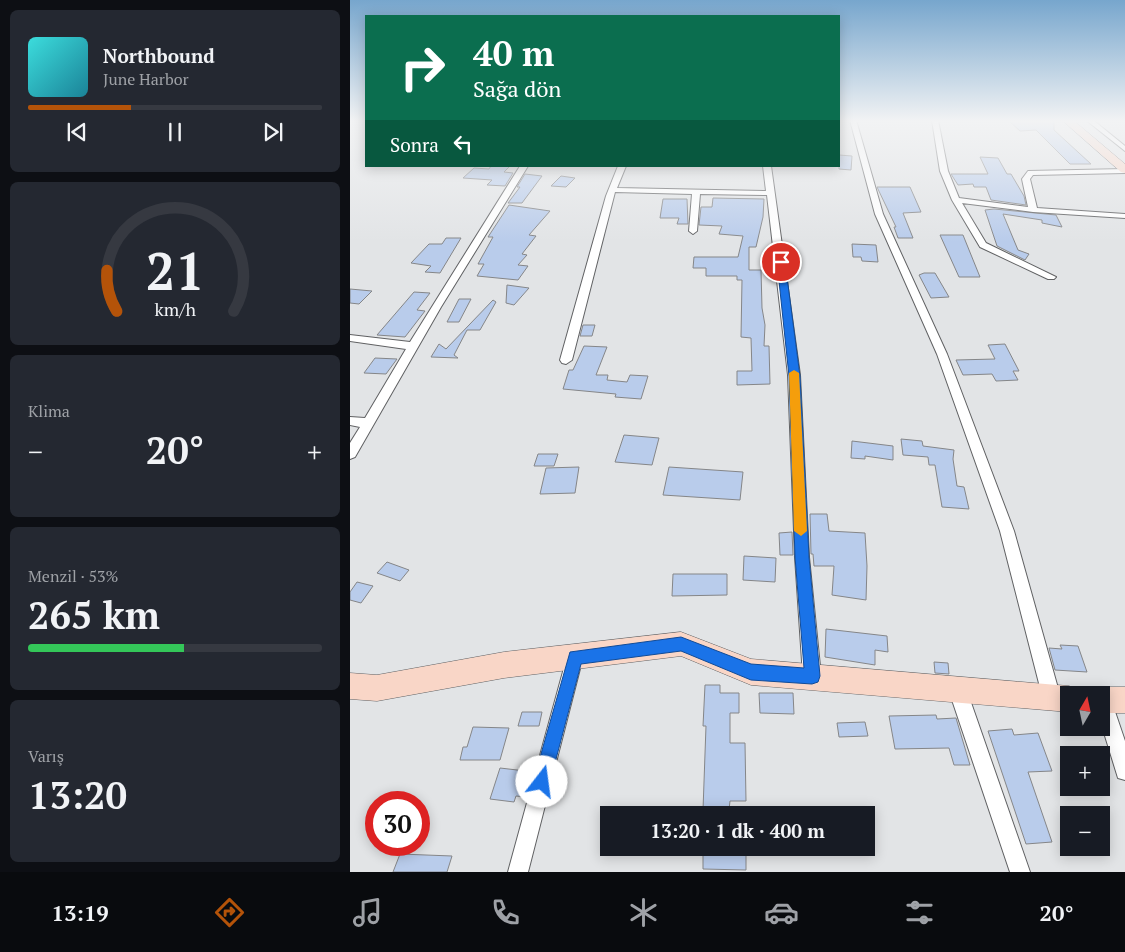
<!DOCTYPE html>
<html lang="tr">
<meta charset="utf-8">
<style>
:root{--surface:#171b24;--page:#242831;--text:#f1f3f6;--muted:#9ea1a6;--line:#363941;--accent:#b45309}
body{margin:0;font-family:"PT Serif",serif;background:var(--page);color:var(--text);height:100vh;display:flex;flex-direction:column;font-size:19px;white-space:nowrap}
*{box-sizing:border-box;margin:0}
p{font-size:16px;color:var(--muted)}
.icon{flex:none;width:28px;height:28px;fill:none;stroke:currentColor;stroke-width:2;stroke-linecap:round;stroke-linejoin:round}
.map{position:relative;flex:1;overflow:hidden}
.side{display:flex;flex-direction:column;gap:10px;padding:10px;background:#0d0f14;width:350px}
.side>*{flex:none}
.banner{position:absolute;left:15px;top:15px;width:475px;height:152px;border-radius:0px;box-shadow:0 2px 12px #0003;background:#0b6e4f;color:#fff;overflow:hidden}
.needle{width:32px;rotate:9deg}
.fabs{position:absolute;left:710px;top:686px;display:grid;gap:10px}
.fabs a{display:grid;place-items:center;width:50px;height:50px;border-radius:0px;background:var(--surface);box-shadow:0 2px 12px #0003;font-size:25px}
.speed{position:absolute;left:15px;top:791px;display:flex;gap:10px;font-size:25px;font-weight:700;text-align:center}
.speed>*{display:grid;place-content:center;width:65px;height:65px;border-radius:50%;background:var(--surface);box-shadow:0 2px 12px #0003;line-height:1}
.speed .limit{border:8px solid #d22;background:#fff;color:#111}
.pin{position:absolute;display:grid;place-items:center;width:42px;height:42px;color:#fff;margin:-21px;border:2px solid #fff;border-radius:50%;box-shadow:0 1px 5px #0007}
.me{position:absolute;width:55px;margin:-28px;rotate:15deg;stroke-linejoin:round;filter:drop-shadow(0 0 4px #0008)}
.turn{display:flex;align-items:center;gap:18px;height:105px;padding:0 25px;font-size:22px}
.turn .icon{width:65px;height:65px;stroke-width:2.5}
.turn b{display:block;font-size:35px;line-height:42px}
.then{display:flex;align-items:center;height:48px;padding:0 25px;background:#0003;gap:10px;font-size:19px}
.big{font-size:38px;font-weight:600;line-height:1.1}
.side .tile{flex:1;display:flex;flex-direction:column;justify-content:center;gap:8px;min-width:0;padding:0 18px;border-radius:8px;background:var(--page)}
.side .dial{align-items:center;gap:0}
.dial svg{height:130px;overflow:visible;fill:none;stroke:var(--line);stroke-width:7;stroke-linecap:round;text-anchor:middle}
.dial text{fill:var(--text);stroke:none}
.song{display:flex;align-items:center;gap:15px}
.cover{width:60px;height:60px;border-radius:8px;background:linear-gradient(135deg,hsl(180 70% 55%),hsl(190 70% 35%))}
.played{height:5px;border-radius:2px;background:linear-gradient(90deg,var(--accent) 35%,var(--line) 35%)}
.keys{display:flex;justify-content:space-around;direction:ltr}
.heat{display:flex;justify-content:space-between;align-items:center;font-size:28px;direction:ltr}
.charge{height:8px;border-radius:4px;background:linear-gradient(90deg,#34c759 53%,var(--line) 0)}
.trip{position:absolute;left:250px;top:806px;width:275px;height:50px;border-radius:0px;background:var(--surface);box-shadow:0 2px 12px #0003;font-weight:600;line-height:50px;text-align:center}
.dock{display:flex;height:80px;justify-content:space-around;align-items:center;background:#090b0e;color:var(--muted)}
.dock .icon{width:35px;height:35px}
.dock .selected{color:var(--accent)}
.dock b{font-size:22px;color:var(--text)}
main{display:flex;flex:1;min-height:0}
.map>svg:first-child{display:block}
</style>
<main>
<section class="side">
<div class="tile">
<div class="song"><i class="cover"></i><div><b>Northbound</b><p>June Harbor</p></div></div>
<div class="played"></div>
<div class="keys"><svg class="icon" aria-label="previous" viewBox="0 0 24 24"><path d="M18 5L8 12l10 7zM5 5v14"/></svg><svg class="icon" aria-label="pause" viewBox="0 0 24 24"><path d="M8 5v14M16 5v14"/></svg><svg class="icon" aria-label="next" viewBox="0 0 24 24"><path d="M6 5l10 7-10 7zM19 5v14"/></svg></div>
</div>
<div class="tile dial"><svg viewBox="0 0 100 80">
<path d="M14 69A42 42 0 1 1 86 69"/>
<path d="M14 69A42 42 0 0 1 8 44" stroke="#b45309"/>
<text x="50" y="56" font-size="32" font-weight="700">21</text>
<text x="50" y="72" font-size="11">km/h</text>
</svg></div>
<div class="tile"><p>Klima</p>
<div class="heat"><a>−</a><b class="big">20°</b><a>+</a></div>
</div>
<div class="tile"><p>Menzil · 53%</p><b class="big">265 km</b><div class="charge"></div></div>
<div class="tile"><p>Varış</p><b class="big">13:20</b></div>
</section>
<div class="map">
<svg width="775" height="872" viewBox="0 0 775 872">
<rect width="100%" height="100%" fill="#e2e4e6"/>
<path fill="#b9cceb" stroke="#858688" d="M658,120H704V130L741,164H720L686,130L670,131Z
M489,155L502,156L501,170L489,169Z
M630,157L648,158L657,174H661L674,196L676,205L641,200L636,187H624L623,184L608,185L601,174H638Z
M141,166H160L154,172L163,173L155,186L137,185L142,180L113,178L124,168L139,169Z
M175,174L192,176L172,203H158L170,187H167Z
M211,176L225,178L216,187L201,186Z
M527,187H560L571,212L553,213L563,238H548L544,227H546Z
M363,198L414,199L413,217L406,247H399V270H411L412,308L415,325L414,346H419L420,384L387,385V371H402L401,338L391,337L392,280H387V276H356V268H343L344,257H388L393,236L369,234L372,226L349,225L351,207H362Z
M313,199H337L338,224H327L329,218H310Z
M159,205L200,211L179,235L186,236L172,254L177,255L168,265L178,266L168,280L127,276L134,264H128L143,237H138Z
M644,209L706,215L712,227L692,223V220L653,214L668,250L679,254L675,260L647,246L635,210Z
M590,235H613L630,277H609Z
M96,238H111L90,273L75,272L81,266L61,263L79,244H92Z
M502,244L526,245L528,262L512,261L511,257H503Z
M574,273H585L599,297L581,298L569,275Z
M157,285L179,288L164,305L156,303Z
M0,289L22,291L9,304L0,303Z
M64,292L80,293L67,310L75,311L55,337L27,335Z
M109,299H121L109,322H97Z
M143,300L146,302L130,330H117L104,355L108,358L81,357L89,344L96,349Z
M233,325H245L242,336H230Z
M655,344L669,371H663L668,380L646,381L642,374L613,375L606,360L645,359L638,345Z
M234,346L257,347L246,375H258L257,380L277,382L280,375L298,376L291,399L265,397L266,394L213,389L219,370H223Z
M25,358L47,359L36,374L14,373Z
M274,435L309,438L302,465L265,462Z
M551,439L572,441L573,446L604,450L603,459L607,486L614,487L619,509L592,507L585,465H579L578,457L553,455Z
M502,441L543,446V460L515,456V459L501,458Z
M188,454H208L204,466H184Z
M229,467L225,493L190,494L196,468Z
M319,467L393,472L390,500L313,495Z
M460,514H477L479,531L515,533L517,566L516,600L482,595L484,566H464L463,554H461Z
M442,532L443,555H430L429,533Z
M394,556L426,558L425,582L393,580Z
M37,562L59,570L50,581L27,573Z
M323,574H377V595L322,596Z
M7,582L23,586L11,603L0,600V592Z
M476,629L537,636L538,652L525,650V665L475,657Z
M710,645L728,646L737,672L705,670L699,648L712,649Z
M584,662L598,663L599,674L585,673Z
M355,685H370V693H389V713H380V743H395L396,801H380L379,810H353L356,726H353Z
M409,693H443L444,714L410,713Z
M172,712H192L189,726H168Z
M586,715L587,719L606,718L620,765H604L599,748L545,749L539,716Z
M515,722L518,736L489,737L487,723Z
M123,727L159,728L150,760H110L113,747H117Z
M662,729L664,735L688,733L702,771L678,772L702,842L676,844L638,731Z
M150,768L184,772L177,797L166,796L164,802L140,799Z
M353,848H396V870L353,869Z
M50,854L102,856L97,872H43Z"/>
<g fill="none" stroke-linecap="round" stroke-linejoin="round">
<defs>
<path id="street" d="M500,120H506L533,214L597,354L664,531L711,699L708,705L702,708L696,705L693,699L650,531L587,354L525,214Z
M582,120H588L598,171L609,198L678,207L672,179L678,171L775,169V173L683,175L680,179L687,208L775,214V218L683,212L612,203L636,243L706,277L704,279H698L630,247L602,200L590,171Z
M736,120H743L775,146V151Z
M170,166H178L91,307L5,457L0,459V443L10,427L0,425V417L15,418L56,349L0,341V335L60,342Z
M268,166H276L267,188L416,191L413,166H421L450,375L459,557L471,676L468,682L462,685L456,682L453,676L445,557L438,375L417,195L350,194L347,231L343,234L339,231L342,194L265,192L222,360L216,364L212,363L210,360L256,196Z
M225,649L231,651L233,657L178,872H158L217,657L219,651Z
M608,682L614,685L617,691L680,872H660L599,691L602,685Z
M753,691L759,694L775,741V780L768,778L751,723V695H746Z"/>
<path id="secondary" d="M712,120H723L775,164V173L771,172Z
M331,632L401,659L719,686L728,690L731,695H719V712L401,685L331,656L154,678L27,701L0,699V673L27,675L154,652Z
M751,687H775V713H751V695H740L742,691Z"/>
</defs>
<use href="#street" stroke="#606163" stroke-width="2"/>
<use href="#secondary" stroke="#606163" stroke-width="1"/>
<use href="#street" fill="#fff" fill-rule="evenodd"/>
<use href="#secondary" fill="#f9d6c7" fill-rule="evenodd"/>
</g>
<linearGradient id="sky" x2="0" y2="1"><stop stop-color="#77a6cd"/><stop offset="0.5" stop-color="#f2f3f4"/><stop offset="1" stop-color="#f2f3f4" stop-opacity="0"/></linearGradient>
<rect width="775" height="242" fill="url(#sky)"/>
<path fill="#1a73e8" stroke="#114b97" d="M431,259L435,262L450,376L459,557L470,676L468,682L462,684L401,680L331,651L231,664L200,782L198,789L192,791L185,789L183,782L220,652L331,637L401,664L454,668L445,557L439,376L427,262Z"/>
<path fill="#f59e0b" d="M444,370L449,373L457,531L451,536L444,531L439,373Z"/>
</svg>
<div class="fabs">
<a><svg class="needle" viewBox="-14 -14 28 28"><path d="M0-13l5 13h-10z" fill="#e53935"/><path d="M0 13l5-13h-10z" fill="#9ea1a6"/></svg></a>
<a>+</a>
<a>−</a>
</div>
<div class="speed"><div class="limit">30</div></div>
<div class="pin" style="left:431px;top:262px;background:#d93025"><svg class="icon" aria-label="arrive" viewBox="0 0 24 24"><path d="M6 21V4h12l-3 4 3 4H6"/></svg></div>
<svg class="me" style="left:192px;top:782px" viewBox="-20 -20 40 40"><circle r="19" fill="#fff"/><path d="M0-13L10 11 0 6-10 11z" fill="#1a73e8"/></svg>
<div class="trip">13:20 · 1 dk · 400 m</div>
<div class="banner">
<div class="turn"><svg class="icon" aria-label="right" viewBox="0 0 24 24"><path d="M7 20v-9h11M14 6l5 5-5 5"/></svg><div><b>40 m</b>Sağa dön</div></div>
<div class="then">Sonra<svg class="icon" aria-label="left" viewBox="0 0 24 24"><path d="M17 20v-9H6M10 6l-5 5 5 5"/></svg></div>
</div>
</div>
</main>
<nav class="dock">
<b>13:19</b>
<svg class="icon selected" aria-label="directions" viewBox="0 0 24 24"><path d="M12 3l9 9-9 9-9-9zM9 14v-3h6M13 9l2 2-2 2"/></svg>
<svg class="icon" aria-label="music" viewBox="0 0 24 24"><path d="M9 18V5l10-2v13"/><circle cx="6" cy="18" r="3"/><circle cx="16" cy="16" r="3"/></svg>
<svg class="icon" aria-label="phone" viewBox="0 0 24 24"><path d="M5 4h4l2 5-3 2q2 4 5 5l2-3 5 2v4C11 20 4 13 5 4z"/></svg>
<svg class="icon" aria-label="climate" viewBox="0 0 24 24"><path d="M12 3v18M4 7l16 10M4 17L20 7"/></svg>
<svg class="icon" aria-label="car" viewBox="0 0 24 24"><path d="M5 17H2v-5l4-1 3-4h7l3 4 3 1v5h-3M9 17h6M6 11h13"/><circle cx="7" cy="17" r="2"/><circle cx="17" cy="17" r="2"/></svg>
<svg class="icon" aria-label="filters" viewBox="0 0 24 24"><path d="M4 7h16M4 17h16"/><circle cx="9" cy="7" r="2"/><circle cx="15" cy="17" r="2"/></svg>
<b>20°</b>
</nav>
